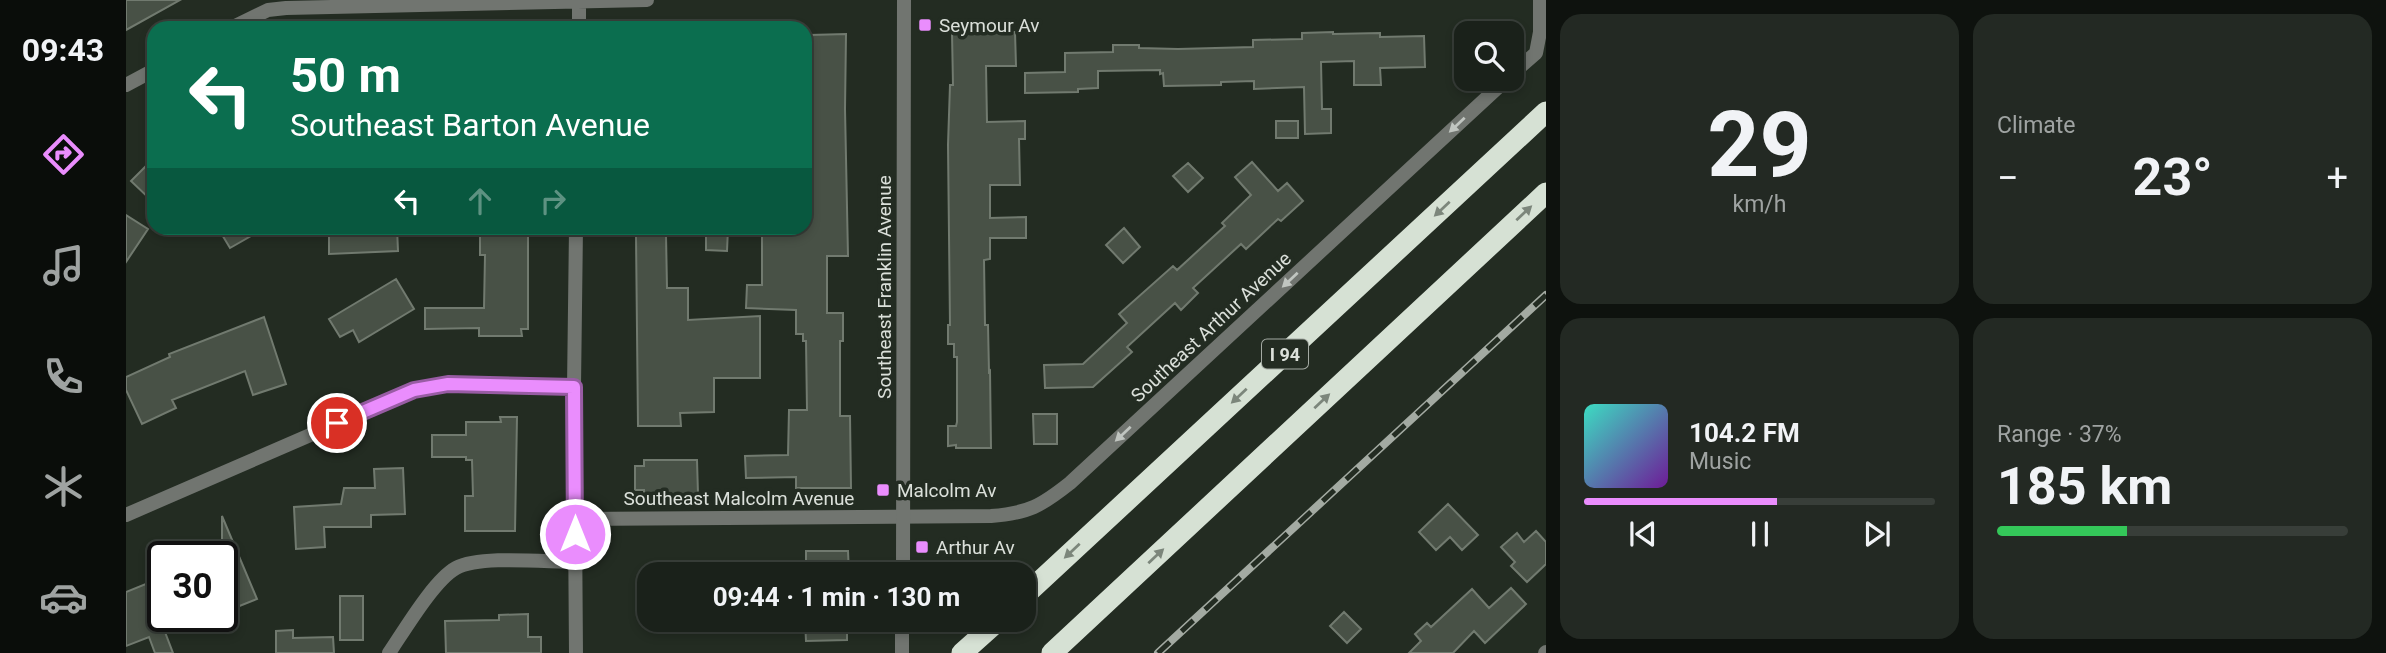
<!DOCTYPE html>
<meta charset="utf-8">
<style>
:root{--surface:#1a211a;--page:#232923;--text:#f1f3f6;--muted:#9fa3a2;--line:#383e39;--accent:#ea8dfd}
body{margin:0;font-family:Roboto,sans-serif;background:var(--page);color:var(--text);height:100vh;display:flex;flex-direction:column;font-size:26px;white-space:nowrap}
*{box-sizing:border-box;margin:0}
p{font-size:23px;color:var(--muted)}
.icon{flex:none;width:38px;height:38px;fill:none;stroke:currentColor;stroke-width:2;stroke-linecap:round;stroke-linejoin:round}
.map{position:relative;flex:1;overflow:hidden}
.details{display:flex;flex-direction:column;gap:14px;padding:14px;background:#0e120e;width:840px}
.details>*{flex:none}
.guide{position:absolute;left:21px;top:21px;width:665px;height:214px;border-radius:21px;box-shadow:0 4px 10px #0003,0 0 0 2px var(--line);background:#0b6e4f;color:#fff;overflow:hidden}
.fabs{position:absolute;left:1328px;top:21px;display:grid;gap:14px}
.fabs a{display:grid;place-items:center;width:70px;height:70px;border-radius:14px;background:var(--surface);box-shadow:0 4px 10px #0003,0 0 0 2px var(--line);font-size:35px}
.speed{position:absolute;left:21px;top:541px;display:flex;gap:14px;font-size:35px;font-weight:700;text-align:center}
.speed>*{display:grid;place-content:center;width:91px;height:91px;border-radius:50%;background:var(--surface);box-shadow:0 4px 10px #0003,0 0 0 2px var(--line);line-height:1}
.speed .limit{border:4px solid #111;border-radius:10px;background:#fff;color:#111}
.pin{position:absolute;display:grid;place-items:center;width:60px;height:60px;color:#fff;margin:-30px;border:4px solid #fff;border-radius:50%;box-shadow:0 2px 7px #0007}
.me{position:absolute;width:77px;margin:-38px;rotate:0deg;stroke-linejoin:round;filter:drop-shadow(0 0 5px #0008)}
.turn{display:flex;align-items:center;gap:24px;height:147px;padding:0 28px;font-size:32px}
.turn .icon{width:91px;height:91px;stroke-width:2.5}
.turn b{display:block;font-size:49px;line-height:60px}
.lanes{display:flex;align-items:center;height:66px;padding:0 28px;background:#0003;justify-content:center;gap:35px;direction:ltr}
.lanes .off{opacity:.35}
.big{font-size:52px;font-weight:700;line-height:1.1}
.details .widget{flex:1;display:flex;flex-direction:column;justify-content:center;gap:10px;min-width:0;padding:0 24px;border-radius:21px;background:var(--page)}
.details .dial{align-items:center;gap:0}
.dial b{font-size:91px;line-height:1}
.song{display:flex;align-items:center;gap:21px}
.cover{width:84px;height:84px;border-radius:10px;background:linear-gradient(135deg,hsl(170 70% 55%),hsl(280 70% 35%))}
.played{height:7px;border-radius:4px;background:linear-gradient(90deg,var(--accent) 55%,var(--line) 55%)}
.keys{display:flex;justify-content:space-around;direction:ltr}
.heat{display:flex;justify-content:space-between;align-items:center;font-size:38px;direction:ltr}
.charge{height:10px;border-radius:5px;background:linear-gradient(90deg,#34c759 37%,var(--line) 0)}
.details .tiles{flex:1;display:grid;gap:14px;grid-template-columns:repeat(2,1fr)}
.trip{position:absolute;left:511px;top:562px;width:399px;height:70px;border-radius:21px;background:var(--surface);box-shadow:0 4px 10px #0003,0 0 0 2px var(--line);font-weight:700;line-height:70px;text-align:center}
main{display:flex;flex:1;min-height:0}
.dock{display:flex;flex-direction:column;width:126px;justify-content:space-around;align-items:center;background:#0a0d0a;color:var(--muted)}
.dock .icon{width:49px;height:49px}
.dock .selected{color:var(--accent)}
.dock b{font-size:32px;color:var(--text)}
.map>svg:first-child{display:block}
</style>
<main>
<nav class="dock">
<b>09:43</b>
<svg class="icon selected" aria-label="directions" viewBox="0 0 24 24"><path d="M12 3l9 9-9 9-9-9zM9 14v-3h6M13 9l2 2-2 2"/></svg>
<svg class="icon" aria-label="music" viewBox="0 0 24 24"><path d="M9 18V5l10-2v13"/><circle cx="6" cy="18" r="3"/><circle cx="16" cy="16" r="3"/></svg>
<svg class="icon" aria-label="phone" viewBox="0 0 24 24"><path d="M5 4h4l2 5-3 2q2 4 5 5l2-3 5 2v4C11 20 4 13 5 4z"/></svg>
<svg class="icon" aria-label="climate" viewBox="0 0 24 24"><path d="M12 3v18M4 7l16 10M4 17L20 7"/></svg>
<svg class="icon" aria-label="car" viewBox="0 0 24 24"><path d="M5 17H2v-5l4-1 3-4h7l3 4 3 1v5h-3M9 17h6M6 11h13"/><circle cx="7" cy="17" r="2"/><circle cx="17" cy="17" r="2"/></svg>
</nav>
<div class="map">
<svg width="1420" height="653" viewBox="0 0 1420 653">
<rect width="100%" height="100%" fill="#232c22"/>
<path fill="#485146" stroke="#717a6f" stroke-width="2" d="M0,0H54L0,30Z
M889,32L890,66H860L861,122L899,121V139H893L894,185H864V218L900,217V238H864V259L858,260L859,325H862L863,372L864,371L865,448H830V445L822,446V426H830L831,422V357H828V344H822V325H824L822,145L824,85H827L826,33Z
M1207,32V34L1254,33V37L1298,36L1299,67L1254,68L1255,85H1228V61L1195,62L1196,109H1205V133L1179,134L1178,87L1128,89V81L1095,82V85L1038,86L1037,73L1034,74V70L972,71V88L952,89V92L899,93V73L939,72V53L987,52V45H1013V48L1052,49L1127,47V40L1176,39V33Z
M720,34L719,109L722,256H701V313H717V341H714V416H724L725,488H670V477L620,478L619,456L662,455L663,410H681L680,341H677V334H670V310L620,308L621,285H636V228H679V80H685L684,35Z
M1150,121H1172V138H1150Z
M28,158V203L5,181Z
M1126,162L1152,191L1161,183L1177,201L1155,221L1152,219L1120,249L1115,244L1067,288L1072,293L1055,310L1049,303L1001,347L1006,352L967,387L919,388L918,365L957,364L1001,323L993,314L1047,266L1051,270L1099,226L1096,223L1125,195L1109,177Z
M1062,163L1077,178L1062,192L1047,176Z
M0,215L22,229L0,262Z
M92,228H139L104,248Z
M243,228H271L272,251L203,254V234L244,233Z
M354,228H395V235H402V329H395L396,336H353V328L299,329V308H358L359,255H354Z
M580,228H602L601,251L580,250Z
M998,228L1014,247L997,263L980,245Z
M510,235H540L541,288H562V320L634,316V378H588V412L554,413L555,426H512Z
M270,279L288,309L233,342L227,330L214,337L203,319Z
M138,317L160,384L127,395L119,371L46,400L50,408L16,424L0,390V377L44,357L43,354Z
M907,414H931V444H908Z
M374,417H391L389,531H339V496H347L346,460H340V457H306V435H340V422H375Z
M518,460H571L572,494H518V490H509V466H518Z
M277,468L279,514L245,515V527H198L199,547L170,549L168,507L215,504L218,488H249L248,469Z
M1322,504L1352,535L1336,550L1324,537L1310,550L1293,532Z
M96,516L131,599L96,613Z
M1410,531L1420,542V564L1401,582L1385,566L1389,562L1375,547L1391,533L1398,542Z
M680,551H722L723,574H680Z
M37,577V616H75L39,632L47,653H29L23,637L0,646V592Z
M1385,588L1400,604L1359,643L1348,631L1327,653H1283L1295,641L1289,634L1301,623L1305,627L1346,589L1363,608Z
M214,596H237V640H214Z
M1218,612L1235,629L1221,643L1204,626Z
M402,614V637H415V653H320L319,621L373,620V615Z
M679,620H721V640L680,641Z
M167,630V638L207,637L208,653H150V631Z"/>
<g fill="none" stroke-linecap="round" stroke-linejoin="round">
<path stroke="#717570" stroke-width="14" d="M105,28L142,10L160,8L521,0
M453,28V0
M1386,74L1410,53L1414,32V0
M0,85L28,70
M450,228L448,387L450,653
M0,515L288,390L322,384L448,387
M448,519L865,516C903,513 915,506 944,483L1381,79
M263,653C278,631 308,580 330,568C354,555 420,562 449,562
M1419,653L1420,652"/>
<path stroke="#717570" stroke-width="14" d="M777,574L778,0
M776,653V620"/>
<path stroke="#d6e1d4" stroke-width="21" d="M898,596L1420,112
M836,653L873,620
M926,653L1420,193"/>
<defs>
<path id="rail" d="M1032,653L1420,295"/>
</defs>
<use href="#rail" stroke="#a3aaa2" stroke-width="8"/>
<use href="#rail" stroke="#232c22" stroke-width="5" stroke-dasharray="16" stroke-linecap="butt"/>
</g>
<defs><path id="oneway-solid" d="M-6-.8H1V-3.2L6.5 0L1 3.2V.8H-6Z" transform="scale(1.75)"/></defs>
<g fill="#c0c5c0">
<use href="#oneway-solid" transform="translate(1331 125) rotate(137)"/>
<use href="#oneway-solid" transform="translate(1164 280) rotate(137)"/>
<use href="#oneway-solid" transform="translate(997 434) rotate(137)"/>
</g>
<g fill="#7c867b">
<use href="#oneway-solid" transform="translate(1316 209) rotate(137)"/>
<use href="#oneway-solid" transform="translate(1398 213) rotate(-43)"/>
<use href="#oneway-solid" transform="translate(1113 396) rotate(137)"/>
<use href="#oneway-solid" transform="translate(1196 401) rotate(-43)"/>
<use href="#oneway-solid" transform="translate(946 551) rotate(137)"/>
<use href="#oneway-solid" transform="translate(1030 556) rotate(-43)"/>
</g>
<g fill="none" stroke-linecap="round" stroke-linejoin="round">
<defs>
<path id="route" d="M211,423L288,390L322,384L448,387L449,534"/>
</defs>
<use href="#route" stroke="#985ca4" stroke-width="18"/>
<use href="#route" stroke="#ea8dfd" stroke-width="12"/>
</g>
<g fill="#ea8dfd" stroke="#232c22" stroke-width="2.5">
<rect x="792" y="18" width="14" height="14" rx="3.5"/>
<rect x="750" y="483" width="14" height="14" rx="3.5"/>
<rect x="789" y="540" width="14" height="14" rx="3.5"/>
</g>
<g text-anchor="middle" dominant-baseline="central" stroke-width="7" stroke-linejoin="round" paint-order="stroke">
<rect fill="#232c22" stroke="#a4aaa3" stroke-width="2" x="1136" y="339.5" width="46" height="29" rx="5"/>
<g font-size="18" font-weight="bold" fill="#dbe0da">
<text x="1159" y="354">I 94</text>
</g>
<g font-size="19" fill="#dbe0da" stroke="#232c22" text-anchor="start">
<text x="813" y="25">Seymour Av</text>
<text x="771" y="490">Malcolm Av</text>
<text x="810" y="547">Arthur Av</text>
</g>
<g font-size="19" fill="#dbe0da" stroke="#232c22">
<text transform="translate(758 287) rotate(-90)">Southeast Franklin Avenue</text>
<text transform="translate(1085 327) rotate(-43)">Southeast Arthur Avenue</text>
<text x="613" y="498">Southeast Malcolm Avenue</text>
</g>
</g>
</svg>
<div class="fabs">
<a><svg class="icon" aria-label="search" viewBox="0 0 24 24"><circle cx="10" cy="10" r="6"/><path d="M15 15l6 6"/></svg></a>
</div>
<div class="speed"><div class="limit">30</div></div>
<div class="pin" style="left:211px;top:423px;background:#d93025"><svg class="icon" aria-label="arrive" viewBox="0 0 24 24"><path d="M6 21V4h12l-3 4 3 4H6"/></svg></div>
<svg class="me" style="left:449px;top:534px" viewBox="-20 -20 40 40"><circle r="17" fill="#ea8dfd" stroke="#fff" stroke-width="3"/><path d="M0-11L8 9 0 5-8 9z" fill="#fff"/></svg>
<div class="trip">09:44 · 1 min · 130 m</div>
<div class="guide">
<div class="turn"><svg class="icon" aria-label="left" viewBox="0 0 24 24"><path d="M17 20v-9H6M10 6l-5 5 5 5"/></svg><div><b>50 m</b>Southeast Barton Avenue</div></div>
<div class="lanes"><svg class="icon" aria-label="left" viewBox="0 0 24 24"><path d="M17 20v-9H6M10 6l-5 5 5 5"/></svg><svg class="icon off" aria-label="ahead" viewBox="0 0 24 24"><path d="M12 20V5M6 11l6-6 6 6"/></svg><svg class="icon off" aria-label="right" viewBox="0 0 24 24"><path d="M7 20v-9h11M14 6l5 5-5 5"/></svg></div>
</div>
</div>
<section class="details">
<div class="tiles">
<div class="widget dial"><b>29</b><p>km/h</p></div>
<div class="widget"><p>Climate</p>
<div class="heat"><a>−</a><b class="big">23°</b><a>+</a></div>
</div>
<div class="widget">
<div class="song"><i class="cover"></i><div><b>104.2 FM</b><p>Music</p></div></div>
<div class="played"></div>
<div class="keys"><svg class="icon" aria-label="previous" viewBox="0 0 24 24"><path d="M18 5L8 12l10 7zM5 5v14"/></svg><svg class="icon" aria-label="pause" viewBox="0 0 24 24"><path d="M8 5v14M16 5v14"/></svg><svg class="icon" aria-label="next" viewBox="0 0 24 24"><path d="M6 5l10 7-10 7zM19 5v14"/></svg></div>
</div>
<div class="widget"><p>Range · 37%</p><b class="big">185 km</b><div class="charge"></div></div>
</div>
</section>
</main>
